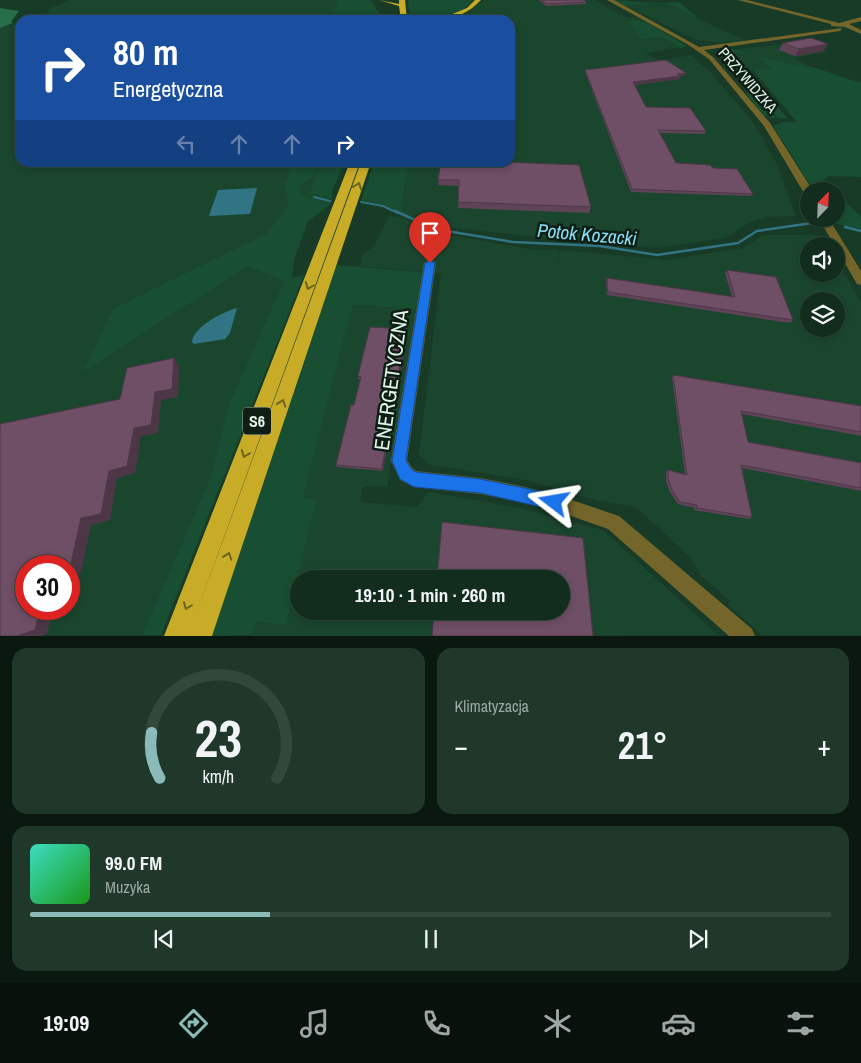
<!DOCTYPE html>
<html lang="pl">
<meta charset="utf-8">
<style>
:root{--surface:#122c1d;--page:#1f382a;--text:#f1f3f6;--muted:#9ca7a4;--line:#31483b;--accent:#8bbbb9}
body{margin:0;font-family:"Archivo Narrow",sans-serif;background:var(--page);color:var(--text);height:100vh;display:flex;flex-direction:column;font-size:19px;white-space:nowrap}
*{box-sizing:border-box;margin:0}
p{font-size:16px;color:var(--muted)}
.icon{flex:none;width:28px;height:28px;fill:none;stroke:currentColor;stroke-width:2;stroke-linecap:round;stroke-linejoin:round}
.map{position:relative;height:636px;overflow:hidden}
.drawer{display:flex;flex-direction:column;gap:12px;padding:12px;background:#0a1810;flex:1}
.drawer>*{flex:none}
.top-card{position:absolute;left:15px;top:15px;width:500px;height:152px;border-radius:15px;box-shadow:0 2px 8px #0003,0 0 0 1px var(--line);background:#1a4fa0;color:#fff;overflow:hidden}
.needle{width:32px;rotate:23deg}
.fabs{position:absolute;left:800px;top:182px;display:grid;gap:10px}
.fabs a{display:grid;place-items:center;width:45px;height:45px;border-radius:50%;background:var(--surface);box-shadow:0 2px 8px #0003,0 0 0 1px var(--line);font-size:25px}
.speed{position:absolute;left:15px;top:555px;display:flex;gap:10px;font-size:25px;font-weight:700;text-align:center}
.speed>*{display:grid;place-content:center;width:65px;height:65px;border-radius:50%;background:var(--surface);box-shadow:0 2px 8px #0003,0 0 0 1px var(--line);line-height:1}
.speed .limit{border:8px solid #d22;background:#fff;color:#111}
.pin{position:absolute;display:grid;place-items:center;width:42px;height:42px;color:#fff;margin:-51px -21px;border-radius:50% 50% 50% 0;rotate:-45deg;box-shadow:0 0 5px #0007}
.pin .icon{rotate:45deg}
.me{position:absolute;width:55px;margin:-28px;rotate:284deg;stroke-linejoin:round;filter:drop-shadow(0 0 4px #0008)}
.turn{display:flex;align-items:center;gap:18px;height:105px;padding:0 15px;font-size:22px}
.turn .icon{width:65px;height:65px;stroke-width:2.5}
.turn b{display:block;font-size:35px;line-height:42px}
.lanes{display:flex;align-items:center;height:48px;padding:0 15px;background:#0003;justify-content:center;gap:25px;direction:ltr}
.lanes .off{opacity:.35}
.big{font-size:38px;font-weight:700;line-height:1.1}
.drawer .card{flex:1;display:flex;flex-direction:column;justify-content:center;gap:8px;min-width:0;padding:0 18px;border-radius:15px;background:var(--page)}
.drawer .dial{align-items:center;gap:0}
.dial svg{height:130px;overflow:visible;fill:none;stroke:var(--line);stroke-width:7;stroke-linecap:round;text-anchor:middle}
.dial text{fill:var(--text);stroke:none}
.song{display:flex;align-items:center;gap:15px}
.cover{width:60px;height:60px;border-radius:8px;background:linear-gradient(135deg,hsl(170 70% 55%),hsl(120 70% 35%))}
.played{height:5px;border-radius:2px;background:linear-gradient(90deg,var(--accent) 30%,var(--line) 30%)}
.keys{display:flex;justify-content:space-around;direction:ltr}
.heat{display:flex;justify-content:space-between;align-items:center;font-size:28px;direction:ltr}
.drawer .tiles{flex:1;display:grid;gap:12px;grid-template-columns:1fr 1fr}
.card:last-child{grid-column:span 2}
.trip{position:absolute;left:290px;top:570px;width:280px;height:50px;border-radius:25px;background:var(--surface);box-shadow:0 2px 8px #0003,0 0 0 1px var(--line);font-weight:700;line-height:50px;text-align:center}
.menu{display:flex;height:80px;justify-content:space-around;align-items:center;background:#07120c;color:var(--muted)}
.menu .icon{width:35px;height:35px}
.menu .current{color:var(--accent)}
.menu b{font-size:22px;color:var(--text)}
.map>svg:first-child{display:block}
</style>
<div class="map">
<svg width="861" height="636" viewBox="0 0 861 636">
<rect width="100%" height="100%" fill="#183b27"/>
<path fill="#1b462e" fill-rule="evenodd" d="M70,0H363L381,20H32L43,17L53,6H59Z
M484,0H594L626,17H636L688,46L645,53L656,59L664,60L691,55L712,74L751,120L765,142L777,165L796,216L768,217L750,222L726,238L657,248L439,227L415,219L401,210L409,163L510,162V20H448L467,13Z
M639,3L685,8L697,16L695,18L745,40L717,43L694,39L625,5Z
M20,23V162L344,163L332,191L333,198L331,204L308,221L294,259L292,278L227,409L211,476L142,635H0V28ZM26,566H69V609H26Z
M806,42L829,51L794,58L808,65L802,66L760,56L776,71L737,69L721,55L724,51H740L738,49Z
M389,216L402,218L433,232L534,250H559L558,266L560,250L666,260L743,248L763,235H816L826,246H809V274H836V260L861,302V635H762L728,605L730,601L700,574L690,557L636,507L596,500L521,479L430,465L419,455L441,273L360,266L362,255L374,246ZM809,301H836V329H809Z
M353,305L416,309L387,487L363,486L360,502L417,507L429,492L520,508L603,530L718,635L251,636L255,622L286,625L317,499L303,498ZM299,579H561V611H299Z"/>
<path fill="#184e31" d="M334,0H370L380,14L389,20H325L338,5Z
M408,0H472C463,18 428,20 410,20Z
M614,0L659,3L679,2L694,15C686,15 681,9 678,8C663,2 632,3 626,6Z
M634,20L648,23L687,46L681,48L662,37L641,39L629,21Z
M738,49L741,52L802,66C814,64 846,81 861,82V177L828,176L824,180L836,191H814L773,126L783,122H797L753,70L772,69L757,56L723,51Z
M723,59H730L734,64L732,65L737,68L746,67L763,90L752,89Z
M748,92H753L777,119L764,116L746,94Z
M755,93L767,94L788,119L778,118Z
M290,163H340L338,167L342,168L332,191L333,198L309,194L321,166L316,168L311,179L300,184L299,188L302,195L331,204L308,221L294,259L292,278L304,275L161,635H142L211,476L227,409L284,281L247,266L83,372L113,309L268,233L289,203L284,185L288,178Z
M374,163H409L401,210L428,224L384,205L361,201Z
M836,192L861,217V229L833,223L830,219H836Z
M336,265L422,272L416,309L353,305L303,498L317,499L286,625L256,622L251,635L212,636Z"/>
<path fill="#276f49" d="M0,8L19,11L11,22L13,23L0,28Z"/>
<path fill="#317484" d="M257,188L250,214L209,216L218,190Z
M237,308L230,333L225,339L194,344L192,342C194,326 223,312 237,308Z"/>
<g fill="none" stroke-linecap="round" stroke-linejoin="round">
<path stroke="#317484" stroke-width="2" d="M314,197L330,201
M361,202L383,206L398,213"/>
<path stroke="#317484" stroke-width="2.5" d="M395,211L435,229L513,242L600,246L657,255L738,243L757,231L812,223
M845,227L861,231"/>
<path fill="#74662b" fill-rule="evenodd" d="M607,0H614L699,47L842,28L840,31L704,50L713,57L770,123L813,191H809V196L804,193L764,126L709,59L687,44Z
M738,0H747L839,23L861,17V21L849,24L861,30V34L845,27L831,26V24Z
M819,219H829L861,271V285L857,284Z
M430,259L436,263L407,460L412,468L416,471L480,478L516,485L554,494L619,516L752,629L755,636H729L608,529L554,510L516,501L480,494L414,487L400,480L391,461L424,263Z"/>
<path fill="#c8ac28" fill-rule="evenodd" d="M379,0L399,4V0H405L407,20H401L399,6Z
M475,0H481C470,12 454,20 438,20L467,8Z
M350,162H360L191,628L361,162H371L212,636H164Z"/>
</g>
<path fill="#5f4458" d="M539,0H584L586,2V4L546,6Z
M783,43L824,51L795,56L779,50Z
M585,70L686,73L685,75L680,76V79L634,85L646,107L706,131L704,134L660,133L676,163L713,168L753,194L751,196L631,192L585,72Z
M441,162L591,207L589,213L458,208L459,186L438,185Z
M727,270L793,320L790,323L607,295L606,281L607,278L732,297L725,273Z
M407,332L383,471L337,467L336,465L354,405L360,379H358V376Z
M673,375L861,406V436L742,414L748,442L861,463V491L742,468L752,517L749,519L694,510L695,508L678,504L670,492L666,481V472L668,470L685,474L672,378Z"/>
<path fill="#4d3747" d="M828,44L824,51L795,56L799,49Z
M686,73L685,75L676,76L677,74Z
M681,76L680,79L632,85L633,82Z
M406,329L407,332L383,471L382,469Z
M174,358L179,367L178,397L161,400L158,433L141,436L135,473L117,478L110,520L91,525L81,573L69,576V568L81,518L155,392Z
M40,609H53L47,634L42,636H17Z"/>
<path fill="#6e4f66" stroke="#4d3747" d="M541,0H584L586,2L547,4Z
M811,38L828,44L799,49L783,43Z
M666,60L686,73L677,74L681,76L633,82L646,107L690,108L706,131L658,130L676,163L710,165L713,168L737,169L753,194L632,189L585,70Z
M441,162H504L579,165L591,207L458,202L459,180H438Z
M727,270L776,277L793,320L608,292L607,278L735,297Z
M370,327L406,329L382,469L336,465L351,405H354L361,377L358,376Z
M174,358L172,389L155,392L151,425L134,428L127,466L109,471L101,514L81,518L70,568H69V566H26V609H40L35,630L17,636H0V424L120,399L127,368Z
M673,375L861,406V432L741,411L748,442L861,463V488L741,465L752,517L697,508V505L680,502L672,490L668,478V470L687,475Z
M442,522L583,538L593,636H432L434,611H561V579H437Z"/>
<defs><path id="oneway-chevron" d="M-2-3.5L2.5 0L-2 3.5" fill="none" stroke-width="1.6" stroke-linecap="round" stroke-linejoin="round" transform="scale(1.25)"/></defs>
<g stroke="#6c651e">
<use href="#oneway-chevron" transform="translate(358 186) rotate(-70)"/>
<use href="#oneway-chevron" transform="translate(309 286) rotate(111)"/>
<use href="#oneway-chevron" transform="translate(282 403) rotate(-71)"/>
<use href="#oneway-chevron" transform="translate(245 454) rotate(111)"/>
<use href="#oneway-chevron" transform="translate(228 556) rotate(-71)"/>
<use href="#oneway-chevron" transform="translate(187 606) rotate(111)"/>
</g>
<path fill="#1a73e8" stroke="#114b97" d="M430,260L435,263L406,460L411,469L416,472L480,479L554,494L559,496L561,502L559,507L554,510L480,493L414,487L400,479L392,461L425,263Z"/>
<g text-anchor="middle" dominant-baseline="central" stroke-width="5" stroke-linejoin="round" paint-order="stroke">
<g font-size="15" fill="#e0f4e7" stroke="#0f1e15">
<text transform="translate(748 80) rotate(49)">PRZYWIDZKA</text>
</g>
<rect fill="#0f1e15" stroke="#a1b4a8" stroke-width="1" x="243" y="407.5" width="28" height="27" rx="4"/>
<g font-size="16" font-weight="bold" fill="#e0f4e7">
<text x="257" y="421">S6</text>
</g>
<g font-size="19" font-style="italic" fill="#88dff6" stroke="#0f1e15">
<text transform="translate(587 234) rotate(5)">Potok Kozacki</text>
</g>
<g font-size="21" fill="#e0f4e7" stroke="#0f1e15">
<text transform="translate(391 380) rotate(-82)">ENERGETYCZNA</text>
</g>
</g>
</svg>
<div class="fabs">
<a><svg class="needle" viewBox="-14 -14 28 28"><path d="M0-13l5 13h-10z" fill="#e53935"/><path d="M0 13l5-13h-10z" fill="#9ca7a4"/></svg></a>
<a><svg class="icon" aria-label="sound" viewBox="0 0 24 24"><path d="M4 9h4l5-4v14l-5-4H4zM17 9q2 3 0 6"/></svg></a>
<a><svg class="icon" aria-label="layers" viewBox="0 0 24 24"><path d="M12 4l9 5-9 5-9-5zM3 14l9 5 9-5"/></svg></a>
</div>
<div class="speed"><div class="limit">30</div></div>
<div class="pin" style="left:430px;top:263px;background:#d93025"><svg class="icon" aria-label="arrive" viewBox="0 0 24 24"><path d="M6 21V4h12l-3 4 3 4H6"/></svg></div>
<svg class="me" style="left:554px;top:502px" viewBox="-20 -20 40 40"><path d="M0-17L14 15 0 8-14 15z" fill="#1a73e8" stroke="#fff" stroke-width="4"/></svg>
<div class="trip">19:10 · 1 min · 260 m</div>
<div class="top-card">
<div class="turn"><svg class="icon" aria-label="right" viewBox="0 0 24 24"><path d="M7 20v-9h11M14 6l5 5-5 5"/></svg><div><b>80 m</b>Energetyczna</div></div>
<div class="lanes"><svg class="icon off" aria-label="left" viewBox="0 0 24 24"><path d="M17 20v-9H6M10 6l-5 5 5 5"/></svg><svg class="icon off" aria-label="ahead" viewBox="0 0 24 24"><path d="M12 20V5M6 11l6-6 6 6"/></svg><svg class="icon off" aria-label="ahead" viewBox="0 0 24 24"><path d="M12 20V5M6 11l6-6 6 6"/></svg><svg class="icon" aria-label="right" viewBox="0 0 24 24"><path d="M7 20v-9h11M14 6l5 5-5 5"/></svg></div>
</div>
</div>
<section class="drawer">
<div class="tiles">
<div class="card dial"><svg viewBox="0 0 100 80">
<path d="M14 69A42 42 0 1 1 86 69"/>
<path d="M14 69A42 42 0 0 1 9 41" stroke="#8bbbb9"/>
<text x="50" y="56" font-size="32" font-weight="700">23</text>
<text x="50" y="72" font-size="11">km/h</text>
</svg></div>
<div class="card"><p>Klimatyzacja</p>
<div class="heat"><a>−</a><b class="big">21°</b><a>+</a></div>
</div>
<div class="card">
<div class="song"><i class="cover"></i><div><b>99.0 FM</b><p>Muzyka</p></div></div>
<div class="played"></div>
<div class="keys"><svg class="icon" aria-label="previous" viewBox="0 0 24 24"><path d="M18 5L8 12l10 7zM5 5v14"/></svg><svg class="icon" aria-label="pause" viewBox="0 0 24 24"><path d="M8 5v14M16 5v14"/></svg><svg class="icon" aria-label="next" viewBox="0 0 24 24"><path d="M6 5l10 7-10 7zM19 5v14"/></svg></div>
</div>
</div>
</section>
<nav class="menu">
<b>19:09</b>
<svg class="icon current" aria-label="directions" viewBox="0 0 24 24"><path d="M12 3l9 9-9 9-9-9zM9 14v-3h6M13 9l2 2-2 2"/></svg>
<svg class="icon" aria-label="music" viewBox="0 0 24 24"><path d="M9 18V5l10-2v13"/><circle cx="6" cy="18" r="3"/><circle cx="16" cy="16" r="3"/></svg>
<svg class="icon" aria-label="phone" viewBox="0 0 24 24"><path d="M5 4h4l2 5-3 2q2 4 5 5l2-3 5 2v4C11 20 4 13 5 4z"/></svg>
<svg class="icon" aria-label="climate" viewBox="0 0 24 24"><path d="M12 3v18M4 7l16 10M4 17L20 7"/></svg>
<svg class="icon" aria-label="car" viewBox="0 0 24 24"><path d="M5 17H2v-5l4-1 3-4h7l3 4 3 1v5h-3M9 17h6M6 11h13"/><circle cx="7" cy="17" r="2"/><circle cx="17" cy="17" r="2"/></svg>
<svg class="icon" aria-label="filters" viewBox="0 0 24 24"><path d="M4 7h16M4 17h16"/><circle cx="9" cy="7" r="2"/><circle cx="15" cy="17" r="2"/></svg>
</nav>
